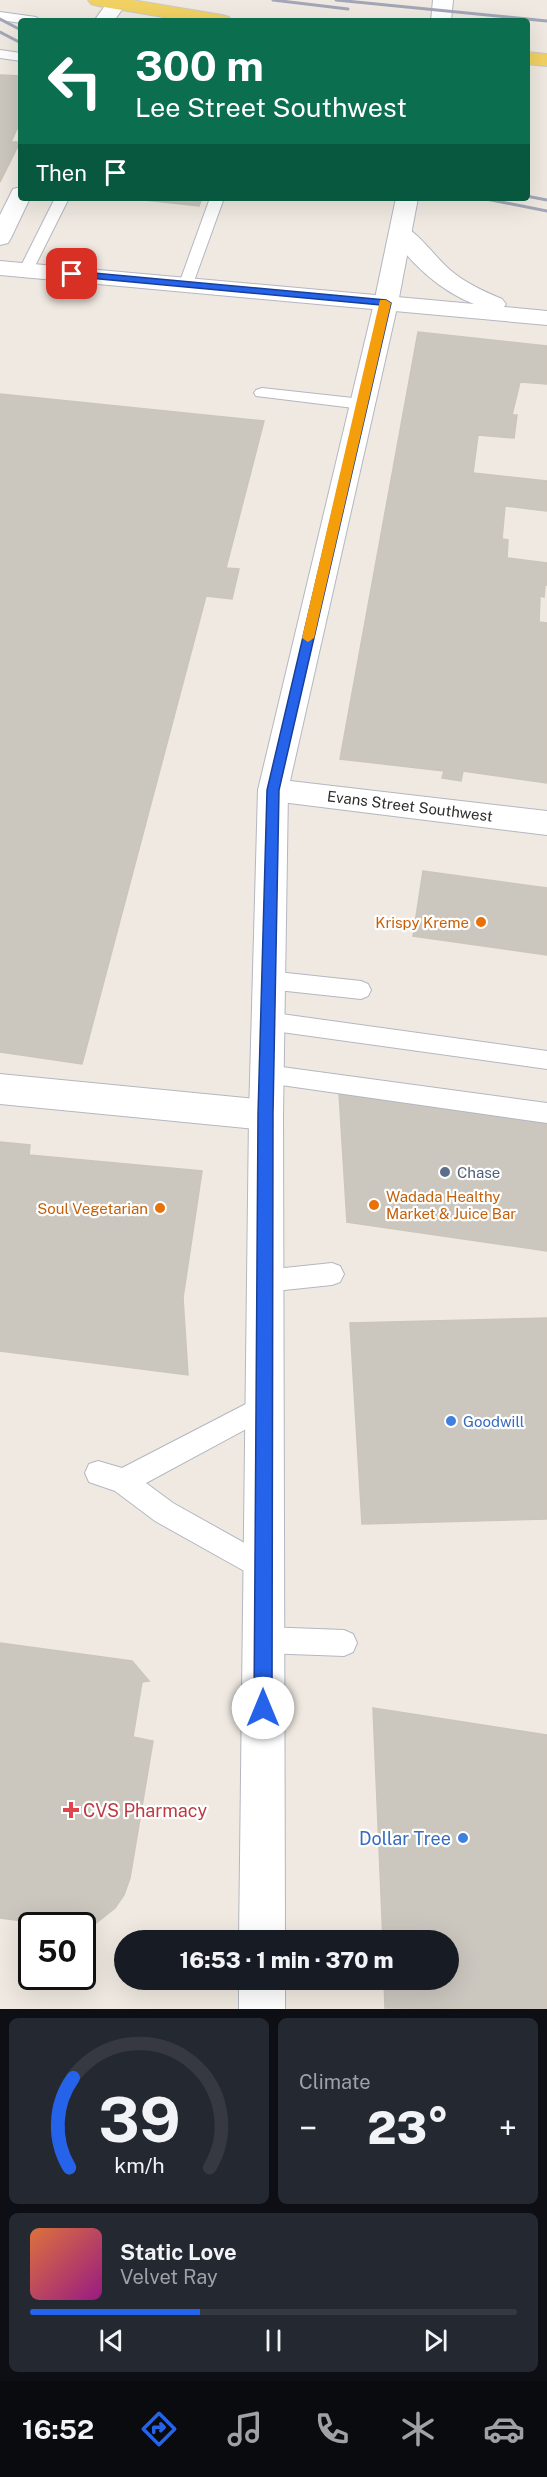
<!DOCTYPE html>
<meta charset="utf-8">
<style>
:root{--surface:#171b24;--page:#242831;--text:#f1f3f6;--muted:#9ea1a6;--line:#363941;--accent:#2563eb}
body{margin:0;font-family:"Public Sans",sans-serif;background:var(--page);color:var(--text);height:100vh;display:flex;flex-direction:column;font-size:22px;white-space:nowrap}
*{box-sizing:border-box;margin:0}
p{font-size:20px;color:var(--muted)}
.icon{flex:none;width:33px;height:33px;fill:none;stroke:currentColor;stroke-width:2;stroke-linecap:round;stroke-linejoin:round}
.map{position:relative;height:2009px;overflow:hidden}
.sheet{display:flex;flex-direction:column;gap:9px;padding:9px;background:#0d0f14;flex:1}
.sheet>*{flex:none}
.top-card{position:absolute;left:18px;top:18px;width:512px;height:183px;border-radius:6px;box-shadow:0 6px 24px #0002;background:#0b6e4f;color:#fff;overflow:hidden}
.speed{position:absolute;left:18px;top:1912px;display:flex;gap:12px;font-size:30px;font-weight:700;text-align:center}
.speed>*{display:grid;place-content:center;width:78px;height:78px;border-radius:50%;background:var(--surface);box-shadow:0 6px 24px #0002;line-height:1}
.speed .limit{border:3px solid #111;border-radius:9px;background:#fff;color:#111}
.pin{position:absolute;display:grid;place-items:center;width:51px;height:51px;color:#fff;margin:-26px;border-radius:12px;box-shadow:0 3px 9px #0006}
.me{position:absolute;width:66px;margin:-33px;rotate:0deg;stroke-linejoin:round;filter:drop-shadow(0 0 4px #0008)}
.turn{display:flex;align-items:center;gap:21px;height:126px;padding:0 18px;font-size:27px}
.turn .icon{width:78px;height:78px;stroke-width:2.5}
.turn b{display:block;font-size:42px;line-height:51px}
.then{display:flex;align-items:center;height:57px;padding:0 18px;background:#0003;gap:12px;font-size:22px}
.big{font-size:45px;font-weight:800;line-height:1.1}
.sheet .card{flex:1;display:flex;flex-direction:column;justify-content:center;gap:9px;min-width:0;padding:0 21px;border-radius:9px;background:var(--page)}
.sheet .dial{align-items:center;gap:0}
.dial svg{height:156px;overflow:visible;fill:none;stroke:var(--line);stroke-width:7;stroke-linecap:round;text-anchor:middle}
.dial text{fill:var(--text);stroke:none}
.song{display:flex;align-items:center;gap:18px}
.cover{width:72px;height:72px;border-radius:9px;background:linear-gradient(135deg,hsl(20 70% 55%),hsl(310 70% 35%))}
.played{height:6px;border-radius:3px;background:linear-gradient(90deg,var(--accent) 35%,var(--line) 35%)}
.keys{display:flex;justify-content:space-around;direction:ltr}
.heat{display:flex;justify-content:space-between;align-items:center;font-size:33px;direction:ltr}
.sheet .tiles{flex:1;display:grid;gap:9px;grid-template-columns:1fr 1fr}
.card:last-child{grid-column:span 2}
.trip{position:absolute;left:114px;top:1930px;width:345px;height:60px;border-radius:30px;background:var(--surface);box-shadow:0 6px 24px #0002;font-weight:800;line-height:60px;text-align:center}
.tabs{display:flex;height:96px;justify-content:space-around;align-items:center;background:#090b0e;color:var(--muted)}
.tabs .icon{width:42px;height:42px}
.tabs .active{color:var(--accent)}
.tabs b{font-size:27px;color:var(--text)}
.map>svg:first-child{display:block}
</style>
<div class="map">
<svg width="547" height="2009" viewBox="0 0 547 2009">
<rect width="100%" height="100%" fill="#efe9e1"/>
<path fill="#cbc7bf" stroke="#cbc5ba" stroke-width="1.5" d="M0,75L21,76V120L11,142H20L0,182Z
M126,198H202L199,206Z
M418,332L547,346V384L520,382L512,415H517L514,438L478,435L473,473L547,481V511L505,506L502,539L508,540L507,558L547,563V585H545L544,597L540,596L539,622L547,623V783L463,771L461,781L442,778L444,771L340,759Z
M0,394L264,421L226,568L239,569L232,599L206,596L82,1064L0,1052Z
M423,871L547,888V955L413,936Z
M339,1093L547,1122V1251L347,1222Z
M0,1142L30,1145L29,1155L202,1171L183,1298L188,1375L0,1351Z
M547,1318V1519L362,1524L350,1323Z
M0,1643L132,1661L149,1681L142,1682L133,1737L153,1741L130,1878L124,1895L115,1908L96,1923L89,1925L62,1926L0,1918Z
M373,1708L547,1735V2009L385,2008L384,1980H448V1941H383Z"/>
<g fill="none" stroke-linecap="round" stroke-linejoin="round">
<defs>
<path id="service" d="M0,12L36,17L42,21L21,23L0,20Z
M0,50L21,53V61L0,58Z
M55,198H69L33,270L26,274L21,273L19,270Z
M210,198H224L193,284L186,288L181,287L179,284Z
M262,388L362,399L370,404L362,409L256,396L254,393L256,390Z
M268,971L361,981L368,984L371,990L368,996L361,999L268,989L261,986L258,980L261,974Z
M267,1012L547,1051V1069L267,1030L260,1027L256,1021L260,1015Z
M267,1065L547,1103V1123L267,1083L259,1081L256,1074L259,1067Z
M332,1263L340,1266L344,1274L340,1282L332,1285L265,1292L257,1289L253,1281L257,1273L265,1270Z
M265,1394L274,1398L277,1406L274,1414L146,1483L173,1503L273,1559L277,1568L273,1577L264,1581L255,1577L155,1521L115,1491L89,1482L85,1473L89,1464L98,1461L122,1468Z
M264,1627L344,1630L353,1634L357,1643L353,1652L344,1656L264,1653L255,1649L251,1640L255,1631Z"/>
<path id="minor" d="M109,0H123L126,4L114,21H94Z
M21,187V198H30L11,238L8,243L0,245V215L13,189Z
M273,779L547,811V835L273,801L262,798L258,790L262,782Z
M0,1074L266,1100L278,1104L283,1115L278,1126L266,1130L0,1104Z"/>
<path id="tertiary" d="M400,225C416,229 435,257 449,269C465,283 483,291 502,299L506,304L504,307L547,311V325L0,275V261L474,304C440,291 409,262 389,232L392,227Z"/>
<path id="secondary" d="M433,0H453L451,21H431Z
M396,198H418L398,303L288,790L283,1115L285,1941H239L249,1115L258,790L374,303Z
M239,1980H285V2009H239Z"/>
<path id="primary" d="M88,0H132L222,15L229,17L232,21H187L98,6L91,4Z
M526,52L547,54V66L526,64Z"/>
</defs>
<use href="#service" stroke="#b4b7c1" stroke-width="2"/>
<use href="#minor" stroke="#b4b7c1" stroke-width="2"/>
<use href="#tertiary" stroke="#b4b7c1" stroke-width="2"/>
<use href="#secondary" stroke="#b4b7c1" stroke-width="2"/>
<use href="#primary" stroke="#c9c9c9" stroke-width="2"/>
<use href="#service" fill="#fff" fill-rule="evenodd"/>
<use href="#minor" fill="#fff" fill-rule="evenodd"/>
<use href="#tertiary" fill="#fff" fill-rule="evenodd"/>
<use href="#secondary" fill="#fff" fill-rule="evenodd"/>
<use href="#primary" fill="#f2d163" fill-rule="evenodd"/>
<path stroke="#a3a6b8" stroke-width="3" d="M273,0L348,9
M336,0L547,21
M0,19L21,30
M0,32L21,43
M526,196L547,200
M481,198L547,211"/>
</g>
<path fill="#2563eb" stroke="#184099" stroke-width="1.5" d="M72,271L386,300L391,303L279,790L273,1114L272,1708L269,1715L263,1717L257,1715L254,1708L258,1114L267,790L381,305L68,276V272Z"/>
<path fill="#f59e0b" d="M380,300H386L391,303L314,638L308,642L302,638Z"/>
<g fill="#e8710a" stroke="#fff" stroke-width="2">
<circle cx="481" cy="922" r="6"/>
<circle cx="374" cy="1205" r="6"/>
<circle cx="160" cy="1208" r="6"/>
</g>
<circle fill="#5c6f8a" stroke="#fff" stroke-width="2" cx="445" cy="1172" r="6"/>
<g fill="#3f7fe0" stroke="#fff" stroke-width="2">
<circle cx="451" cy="1421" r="6"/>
<circle cx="463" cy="1838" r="6"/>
</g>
<path fill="#e0444e" stroke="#fff" stroke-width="2" d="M68 1801h6v6h6v6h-6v6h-6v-6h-6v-6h6z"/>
<g text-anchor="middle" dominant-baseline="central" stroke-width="4.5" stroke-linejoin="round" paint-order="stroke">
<g font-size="15" fill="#2e2e2e" stroke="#fff">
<text transform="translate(410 806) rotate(7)">Evans Street Southwest</text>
</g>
<g font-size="15" fill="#c56008" stroke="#fff" text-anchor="end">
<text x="469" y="922">Krispy Kreme</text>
<text x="386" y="1196" text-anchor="start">Wadada Healthy<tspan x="386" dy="17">Market &amp; Juice Bar</tspan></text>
<text x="148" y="1208">Soul Vegetarian</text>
</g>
<g font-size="15" fill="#4e5e75" stroke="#fff" text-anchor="start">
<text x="457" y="1172">Chase</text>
</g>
<g font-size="15" fill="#366cbe" stroke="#fff" text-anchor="start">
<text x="463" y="1421">Goodwill</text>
</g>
<g font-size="18" fill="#be3a42" stroke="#fff" text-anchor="start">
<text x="83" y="1810">CVS Pharmacy</text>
</g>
<g font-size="18" fill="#366cbe" stroke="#fff" text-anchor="end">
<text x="451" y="1838">Dollar Tree</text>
</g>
</g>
</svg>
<div class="speed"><div class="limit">50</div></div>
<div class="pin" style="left:72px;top:274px;background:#d93025"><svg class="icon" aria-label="arrive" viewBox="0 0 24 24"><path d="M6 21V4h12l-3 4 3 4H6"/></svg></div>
<svg class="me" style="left:263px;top:1708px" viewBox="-20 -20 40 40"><circle r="19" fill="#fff"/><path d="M0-13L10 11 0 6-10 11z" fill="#2563eb"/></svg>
<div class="trip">16:53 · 1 min · 370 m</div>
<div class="top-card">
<div class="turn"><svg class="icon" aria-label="left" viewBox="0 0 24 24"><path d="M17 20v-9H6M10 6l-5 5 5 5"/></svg><div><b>300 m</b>Lee Street Southwest</div></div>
<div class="then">Then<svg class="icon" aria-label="arrive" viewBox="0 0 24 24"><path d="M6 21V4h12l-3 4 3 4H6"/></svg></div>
</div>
</div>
<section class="sheet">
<div class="tiles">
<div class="card dial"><svg viewBox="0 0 100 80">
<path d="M14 69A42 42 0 1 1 86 69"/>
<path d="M14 69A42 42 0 0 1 16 23" stroke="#2563eb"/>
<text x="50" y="56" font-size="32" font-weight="700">39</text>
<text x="50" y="72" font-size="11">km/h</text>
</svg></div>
<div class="card"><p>Climate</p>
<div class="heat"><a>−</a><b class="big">23°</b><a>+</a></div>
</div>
<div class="card">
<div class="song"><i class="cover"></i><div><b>Static Love</b><p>Velvet Ray</p></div></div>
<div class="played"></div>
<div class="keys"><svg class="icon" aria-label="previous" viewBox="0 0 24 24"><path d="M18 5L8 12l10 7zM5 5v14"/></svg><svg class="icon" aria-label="pause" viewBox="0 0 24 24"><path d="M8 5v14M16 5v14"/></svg><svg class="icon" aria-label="next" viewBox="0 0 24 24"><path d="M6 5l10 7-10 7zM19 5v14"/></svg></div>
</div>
</div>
</section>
<nav class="tabs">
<b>16:52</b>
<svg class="icon active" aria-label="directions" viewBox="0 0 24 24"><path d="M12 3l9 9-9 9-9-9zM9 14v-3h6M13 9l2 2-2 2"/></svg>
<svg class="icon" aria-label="music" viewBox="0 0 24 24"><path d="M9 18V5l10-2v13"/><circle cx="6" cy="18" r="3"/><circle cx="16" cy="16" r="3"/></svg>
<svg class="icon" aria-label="phone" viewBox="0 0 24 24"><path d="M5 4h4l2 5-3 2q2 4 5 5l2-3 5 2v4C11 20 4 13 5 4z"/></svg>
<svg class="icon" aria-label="climate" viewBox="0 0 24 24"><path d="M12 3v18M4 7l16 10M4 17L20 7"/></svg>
<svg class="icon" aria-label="car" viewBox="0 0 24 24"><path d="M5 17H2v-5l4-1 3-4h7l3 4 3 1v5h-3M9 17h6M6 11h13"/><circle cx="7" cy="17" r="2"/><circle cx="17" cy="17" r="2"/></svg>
</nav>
